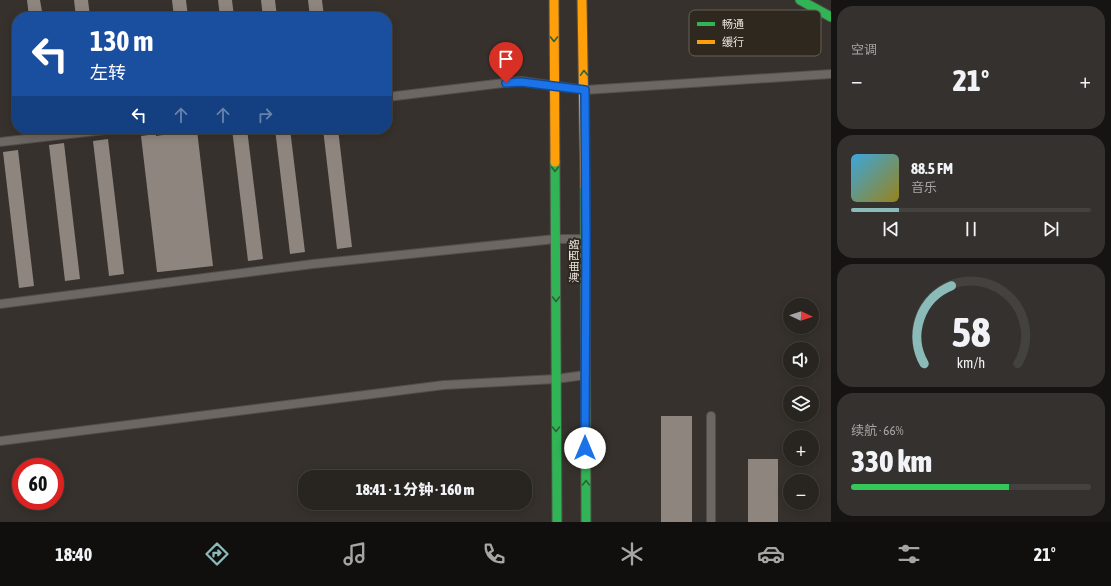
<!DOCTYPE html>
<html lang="zh">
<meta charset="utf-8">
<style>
:root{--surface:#282521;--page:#34312e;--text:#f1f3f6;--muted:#a5a5a5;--line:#44423f;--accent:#8bbbb9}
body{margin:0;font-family:"Asap Condensed","Noto Sans SC",sans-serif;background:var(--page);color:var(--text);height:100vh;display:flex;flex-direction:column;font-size:15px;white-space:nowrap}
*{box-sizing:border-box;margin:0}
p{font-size:13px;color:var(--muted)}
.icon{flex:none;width:22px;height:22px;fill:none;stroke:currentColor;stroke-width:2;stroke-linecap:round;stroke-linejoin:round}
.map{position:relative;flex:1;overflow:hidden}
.panel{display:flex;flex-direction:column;gap:6px;padding:6px;background:#161412;width:280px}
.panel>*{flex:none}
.banner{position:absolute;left:12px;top:12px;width:380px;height:122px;border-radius:16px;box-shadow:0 2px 10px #0003,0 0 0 1px var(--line);background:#1a4fa0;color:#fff;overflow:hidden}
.needle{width:26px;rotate:94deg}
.buttons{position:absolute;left:783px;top:298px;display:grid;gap:8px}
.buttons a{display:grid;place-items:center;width:36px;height:36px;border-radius:50%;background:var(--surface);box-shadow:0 2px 10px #0003,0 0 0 1px var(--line);font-size:20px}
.speed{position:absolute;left:12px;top:458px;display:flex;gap:8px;font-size:20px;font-weight:700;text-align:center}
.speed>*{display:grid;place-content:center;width:52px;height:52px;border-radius:50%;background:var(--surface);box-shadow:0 2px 10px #0003,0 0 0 1px var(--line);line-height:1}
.speed .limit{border:6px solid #d22;background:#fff;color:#111}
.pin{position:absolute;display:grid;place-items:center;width:34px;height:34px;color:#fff;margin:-41px -17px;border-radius:50% 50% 50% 0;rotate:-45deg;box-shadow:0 0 4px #0007}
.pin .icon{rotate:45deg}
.me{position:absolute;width:44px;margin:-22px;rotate:0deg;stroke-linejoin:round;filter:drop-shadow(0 0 3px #0008)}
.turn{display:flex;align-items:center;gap:14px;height:84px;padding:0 12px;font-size:18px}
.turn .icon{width:52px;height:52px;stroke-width:2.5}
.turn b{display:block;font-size:28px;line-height:34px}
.lanes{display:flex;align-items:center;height:38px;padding:0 12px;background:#0003;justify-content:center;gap:20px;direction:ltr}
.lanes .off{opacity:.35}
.big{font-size:30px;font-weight:800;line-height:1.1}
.panel .widget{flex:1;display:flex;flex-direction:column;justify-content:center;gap:6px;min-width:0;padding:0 14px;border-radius:16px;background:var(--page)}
.panel .dial{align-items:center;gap:0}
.dial svg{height:104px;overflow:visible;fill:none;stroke:var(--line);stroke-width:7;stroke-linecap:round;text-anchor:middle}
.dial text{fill:var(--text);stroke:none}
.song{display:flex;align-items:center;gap:12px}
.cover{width:48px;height:48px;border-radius:6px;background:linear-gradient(135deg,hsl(200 70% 55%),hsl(50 70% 35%))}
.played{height:4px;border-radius:2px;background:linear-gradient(90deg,var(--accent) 20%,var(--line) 20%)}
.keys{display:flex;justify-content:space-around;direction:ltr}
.heat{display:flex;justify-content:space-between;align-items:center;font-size:22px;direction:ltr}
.charge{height:6px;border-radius:3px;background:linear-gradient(90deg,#34c759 66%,var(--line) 0)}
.trip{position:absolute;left:298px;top:470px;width:234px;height:40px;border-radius:16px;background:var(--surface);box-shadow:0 2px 10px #0003,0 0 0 1px var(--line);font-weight:800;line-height:40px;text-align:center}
.menu{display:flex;height:64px;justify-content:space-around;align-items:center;background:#100f0d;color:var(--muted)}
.menu .icon{width:28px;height:28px}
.menu .selected{color:var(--accent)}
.menu b{font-size:18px;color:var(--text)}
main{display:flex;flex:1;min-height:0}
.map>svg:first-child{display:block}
</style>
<main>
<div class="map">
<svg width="831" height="522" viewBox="0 0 831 522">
<rect width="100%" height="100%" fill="#36312c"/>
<path fill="#8e857e" d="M27,0H40L43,17H29Z
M74,0H88L90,17H76Z
M172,0H186L188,17H174Z
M218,0H232L234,17H220Z
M261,0H275L277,17H263Z
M308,0H322L324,17H310Z
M232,129H247L263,259L248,261Z
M275,129H290L305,252L290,254Z
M323,129H338L352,247L337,249Z
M197,130L213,266L159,272H157L141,136L156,134V136Z
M108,139L124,274L109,276L93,141Z
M64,143L80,279L65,281L49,145Z
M18,150L34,286L19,288L3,152Z
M661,416H692V522H661Z
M748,459H778V522H748Z"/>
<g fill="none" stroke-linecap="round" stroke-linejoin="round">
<defs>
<path id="lane" d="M387,97L521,81L585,90L831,74
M0,142L113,129
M0,304L313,264L555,239H585
M0,441L444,385L556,379L585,375
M711,522V416"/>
<path id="fast" d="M800,0L831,17
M555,162L557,522
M585,187L586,522"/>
<path id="slow" d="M554,0L555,162
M582,0L585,187"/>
</defs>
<use href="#lane" stroke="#524e4a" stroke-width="10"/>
<use href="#fast" stroke="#524e4a" stroke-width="11"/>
<use href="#slow" stroke="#524e4a" stroke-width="11"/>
<use href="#lane" stroke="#6c6763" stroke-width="8"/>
<use href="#fast" stroke="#30b455" stroke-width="9"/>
<use href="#slow" stroke="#ff9f0a" stroke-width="9"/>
</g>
<defs><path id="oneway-chevron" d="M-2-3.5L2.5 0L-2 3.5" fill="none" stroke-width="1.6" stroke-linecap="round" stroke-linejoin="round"/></defs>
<g stroke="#2f6035">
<use href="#oneway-chevron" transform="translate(554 39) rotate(90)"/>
<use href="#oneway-chevron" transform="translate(584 73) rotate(-92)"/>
<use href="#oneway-chevron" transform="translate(555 169) rotate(90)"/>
<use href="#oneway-chevron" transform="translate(556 299) rotate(90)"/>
<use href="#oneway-chevron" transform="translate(556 429) rotate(90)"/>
<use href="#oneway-chevron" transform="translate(586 483) rotate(-90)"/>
</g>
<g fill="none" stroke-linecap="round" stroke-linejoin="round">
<defs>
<path id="route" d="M506,83L521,82L585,90L586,239L585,448"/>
</defs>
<use href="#route" stroke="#114b97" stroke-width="10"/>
<use href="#route" stroke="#1a73e8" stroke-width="7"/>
</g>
<g text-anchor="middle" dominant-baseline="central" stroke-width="4" stroke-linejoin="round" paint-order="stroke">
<g font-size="11" fill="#e9e4de" stroke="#2f281f">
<text transform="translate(574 261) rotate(-90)">海曲西路</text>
</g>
</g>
<rect x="689" y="10" width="132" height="46" rx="6" fill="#2f281f" stroke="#676058" stroke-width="1"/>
<rect x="697" y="22" width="18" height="4" fill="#30b455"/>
<rect x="697" y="40" width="18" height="4" fill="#ff9f0a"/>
<g font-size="11" fill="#e9e4de">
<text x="722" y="28">畅通</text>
<text x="722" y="46">缓行</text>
</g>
</svg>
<div class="buttons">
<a><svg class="needle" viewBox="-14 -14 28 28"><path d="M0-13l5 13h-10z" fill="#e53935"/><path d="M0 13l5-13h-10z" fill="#a5a5a5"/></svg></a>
<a><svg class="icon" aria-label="sound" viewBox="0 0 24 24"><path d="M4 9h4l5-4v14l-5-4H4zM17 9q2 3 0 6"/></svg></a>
<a><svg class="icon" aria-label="layers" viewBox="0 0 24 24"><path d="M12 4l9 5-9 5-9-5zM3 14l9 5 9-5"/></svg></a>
<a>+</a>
<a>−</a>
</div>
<div class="speed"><div class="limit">60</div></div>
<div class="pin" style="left:506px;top:83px;background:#d93025"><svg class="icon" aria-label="arrive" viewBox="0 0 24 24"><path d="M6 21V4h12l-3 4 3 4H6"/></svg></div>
<svg class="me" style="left:585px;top:448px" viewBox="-20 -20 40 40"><circle r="19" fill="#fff"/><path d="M0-13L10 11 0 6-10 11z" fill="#1a73e8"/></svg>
<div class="trip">18:41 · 1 分钟 · 160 m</div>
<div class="banner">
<div class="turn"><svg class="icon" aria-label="left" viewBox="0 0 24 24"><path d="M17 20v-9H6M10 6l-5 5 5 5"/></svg><div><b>130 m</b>左转</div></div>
<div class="lanes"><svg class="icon" aria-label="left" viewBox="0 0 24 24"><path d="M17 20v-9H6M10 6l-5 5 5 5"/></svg><svg class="icon off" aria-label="ahead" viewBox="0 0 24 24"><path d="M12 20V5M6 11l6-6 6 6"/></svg><svg class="icon off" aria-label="ahead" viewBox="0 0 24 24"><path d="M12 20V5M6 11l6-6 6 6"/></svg><svg class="icon off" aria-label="right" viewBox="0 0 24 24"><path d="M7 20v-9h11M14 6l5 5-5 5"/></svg></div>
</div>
</div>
<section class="panel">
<div class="widget"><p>空调</p>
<div class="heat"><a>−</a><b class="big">21°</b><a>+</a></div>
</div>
<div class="widget">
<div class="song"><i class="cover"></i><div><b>88.5 FM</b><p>音乐</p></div></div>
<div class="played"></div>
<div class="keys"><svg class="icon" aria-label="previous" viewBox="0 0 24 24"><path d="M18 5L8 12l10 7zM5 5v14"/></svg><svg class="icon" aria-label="pause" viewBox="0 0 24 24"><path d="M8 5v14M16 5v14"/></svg><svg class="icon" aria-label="next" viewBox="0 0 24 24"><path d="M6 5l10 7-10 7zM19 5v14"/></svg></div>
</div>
<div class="widget dial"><svg viewBox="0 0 100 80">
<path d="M14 69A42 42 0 1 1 86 69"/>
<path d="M14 69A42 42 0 0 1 35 9" stroke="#8bbbb9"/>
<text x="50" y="56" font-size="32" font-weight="700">58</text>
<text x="50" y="72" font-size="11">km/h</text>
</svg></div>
<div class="widget"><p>续航 · 66%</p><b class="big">330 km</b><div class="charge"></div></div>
</section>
</main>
<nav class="menu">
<b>18:40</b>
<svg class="icon selected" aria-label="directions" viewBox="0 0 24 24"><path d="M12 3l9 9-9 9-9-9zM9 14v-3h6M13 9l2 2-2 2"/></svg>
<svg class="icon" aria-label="music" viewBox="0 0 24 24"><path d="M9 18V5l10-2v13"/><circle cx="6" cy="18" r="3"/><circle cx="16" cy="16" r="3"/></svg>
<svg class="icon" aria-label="phone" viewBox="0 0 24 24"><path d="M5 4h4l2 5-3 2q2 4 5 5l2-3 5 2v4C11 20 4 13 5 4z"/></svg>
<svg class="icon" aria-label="climate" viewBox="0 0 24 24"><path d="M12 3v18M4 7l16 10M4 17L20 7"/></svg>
<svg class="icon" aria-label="car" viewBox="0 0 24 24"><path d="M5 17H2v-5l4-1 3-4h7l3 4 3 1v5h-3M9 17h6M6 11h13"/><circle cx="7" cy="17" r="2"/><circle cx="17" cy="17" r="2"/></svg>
<svg class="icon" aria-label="filters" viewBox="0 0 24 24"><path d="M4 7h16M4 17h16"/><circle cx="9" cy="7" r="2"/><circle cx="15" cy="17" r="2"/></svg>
<b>21°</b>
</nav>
